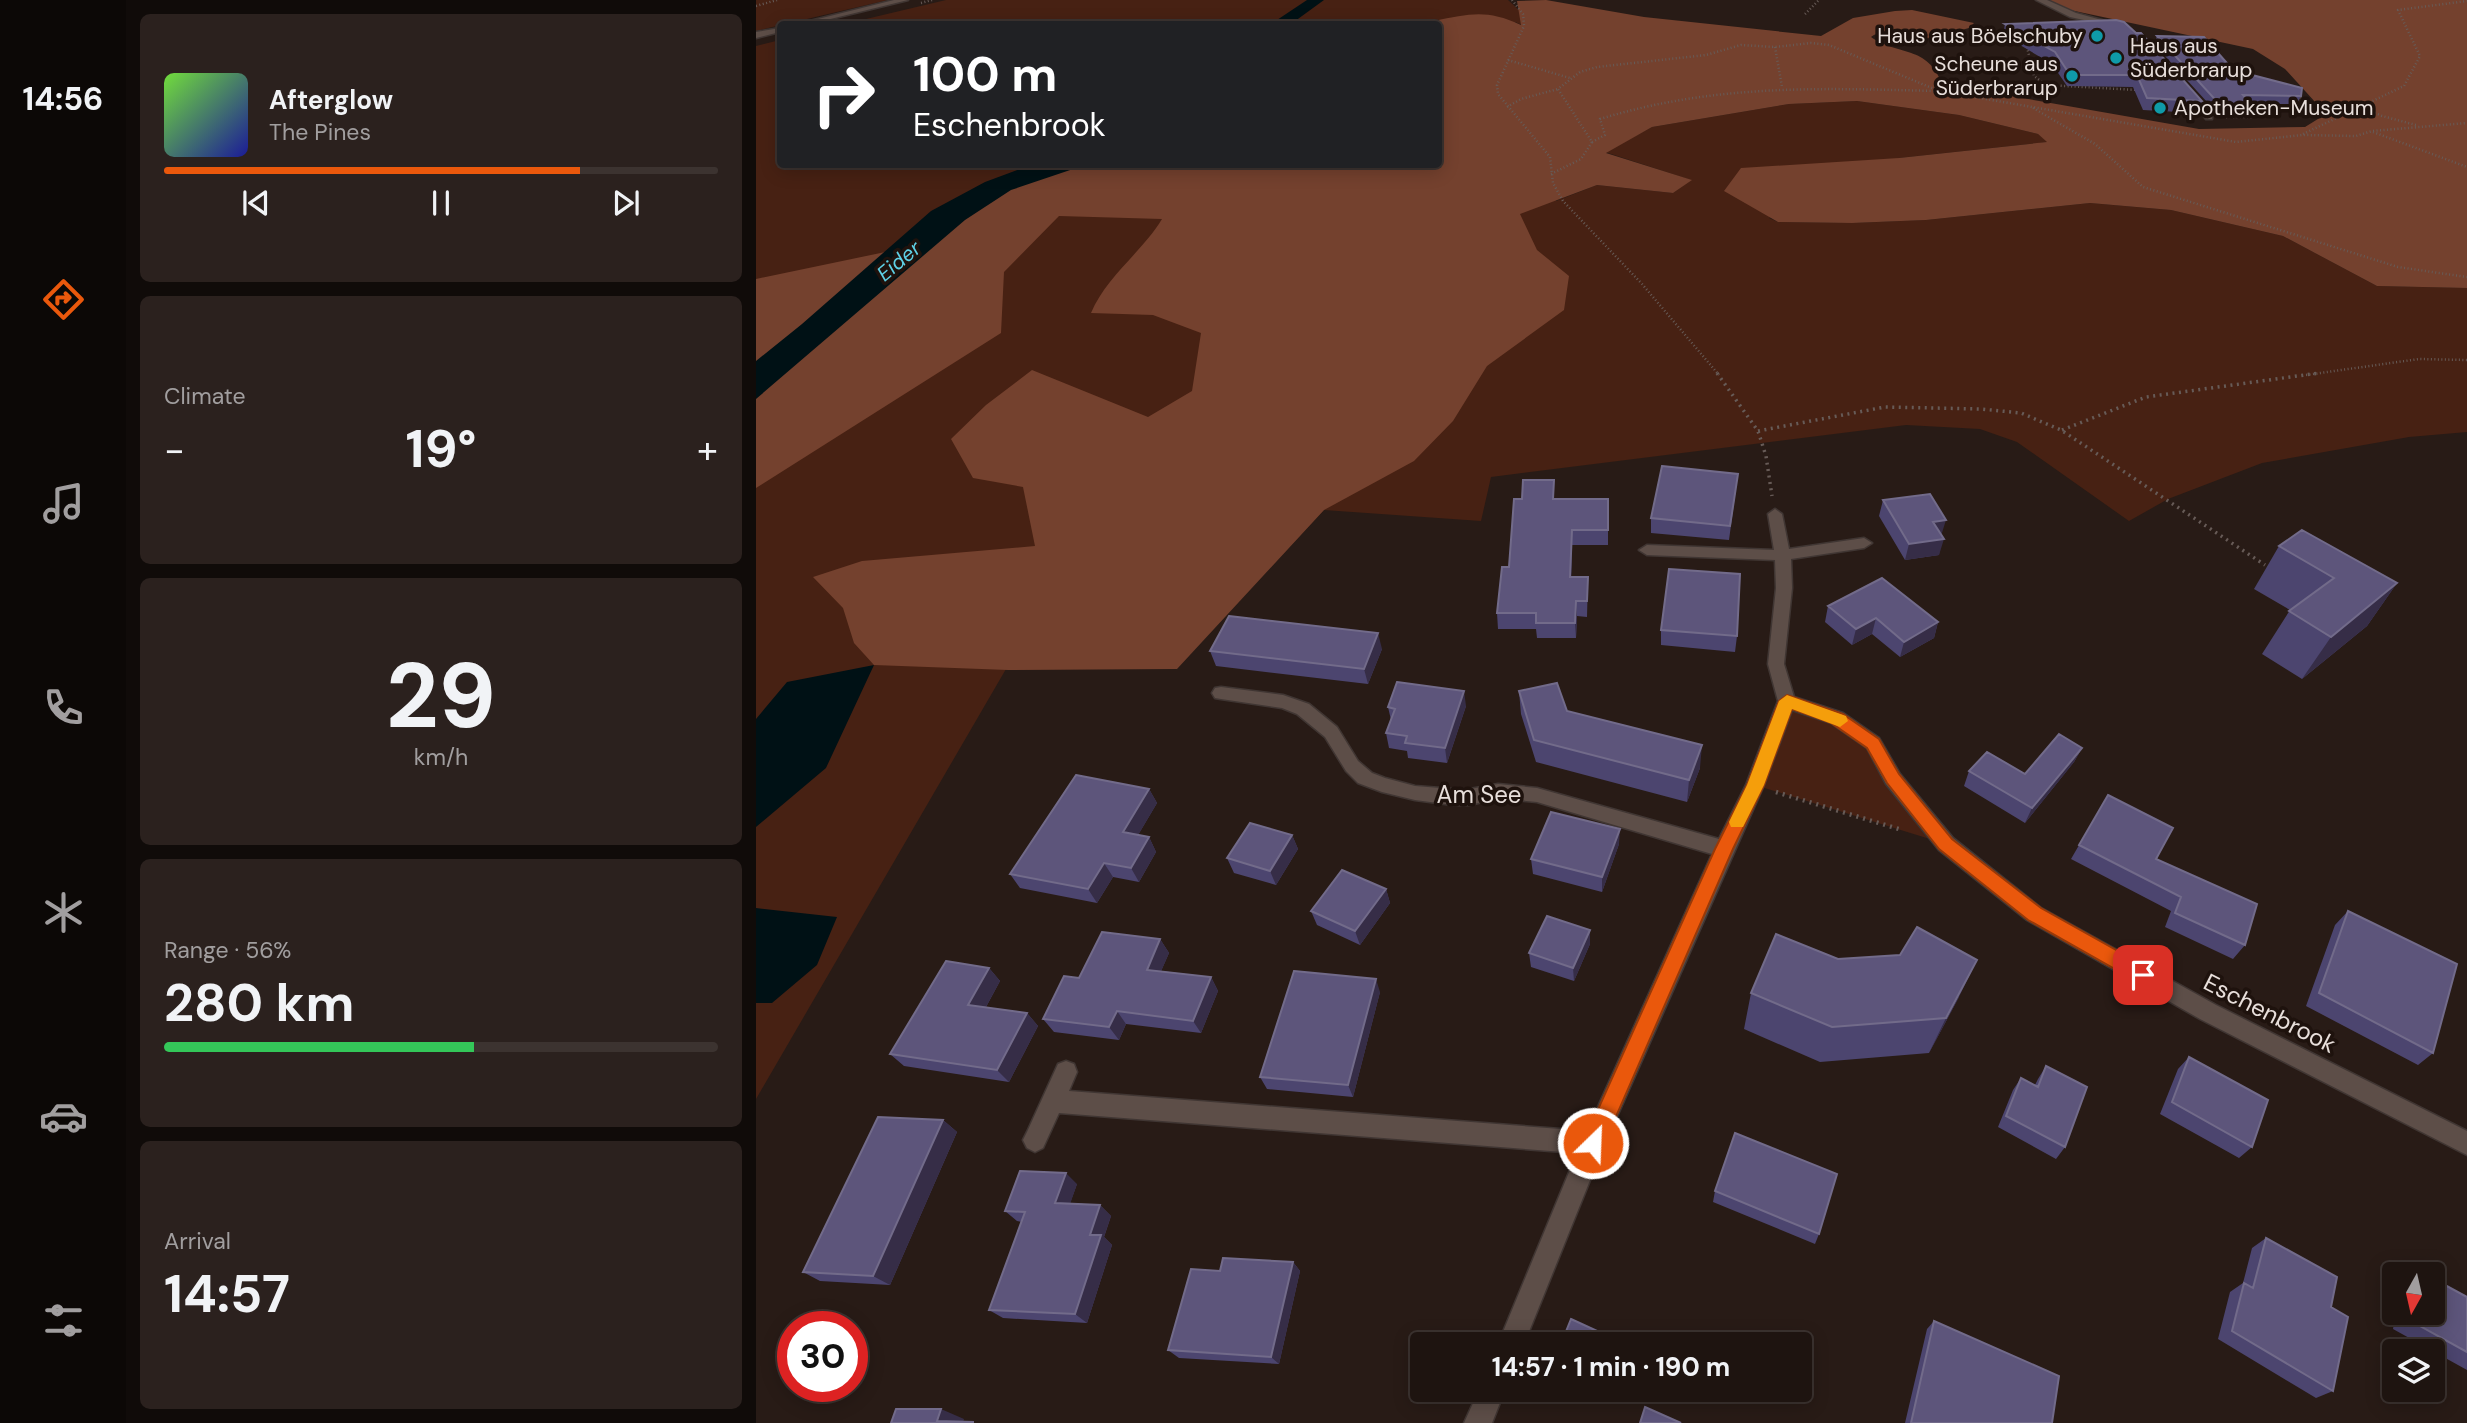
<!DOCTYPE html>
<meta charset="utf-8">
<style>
:root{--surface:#1e1410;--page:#2b211e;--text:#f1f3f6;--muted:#a19e9f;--line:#3c3330;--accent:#ea580c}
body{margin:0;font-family:"DM Sans",sans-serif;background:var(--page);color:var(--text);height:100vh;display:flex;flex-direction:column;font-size:26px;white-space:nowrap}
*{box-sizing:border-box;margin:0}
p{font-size:23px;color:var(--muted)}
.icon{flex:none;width:38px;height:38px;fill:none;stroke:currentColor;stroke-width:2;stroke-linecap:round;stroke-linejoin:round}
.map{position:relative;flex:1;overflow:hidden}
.panel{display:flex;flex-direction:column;gap:14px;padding:14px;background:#100b09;width:630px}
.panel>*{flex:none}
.hud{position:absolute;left:21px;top:21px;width:665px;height:147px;border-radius:7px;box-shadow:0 4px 18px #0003,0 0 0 2px var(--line);background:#202124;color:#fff;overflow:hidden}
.needle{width:46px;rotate:188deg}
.buttons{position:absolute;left:1626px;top:1262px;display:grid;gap:14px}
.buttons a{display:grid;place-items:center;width:63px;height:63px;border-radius:7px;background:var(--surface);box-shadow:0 4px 18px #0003,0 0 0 2px var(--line);font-size:35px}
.speed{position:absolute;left:21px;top:1311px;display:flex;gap:14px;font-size:35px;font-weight:700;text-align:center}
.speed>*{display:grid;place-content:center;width:91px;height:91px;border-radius:50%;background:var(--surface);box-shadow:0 4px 18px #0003,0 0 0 2px var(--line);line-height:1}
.speed .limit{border:10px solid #d22;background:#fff;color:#111}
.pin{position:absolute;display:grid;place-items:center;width:60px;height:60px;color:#fff;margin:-30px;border-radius:14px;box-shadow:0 4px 10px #0006}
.me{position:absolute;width:77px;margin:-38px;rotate:24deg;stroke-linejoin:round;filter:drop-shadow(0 0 5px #0008)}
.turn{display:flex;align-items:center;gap:24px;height:147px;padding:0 21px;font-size:32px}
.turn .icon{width:91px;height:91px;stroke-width:2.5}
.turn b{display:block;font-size:49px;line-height:60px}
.big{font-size:52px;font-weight:700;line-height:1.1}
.panel .card{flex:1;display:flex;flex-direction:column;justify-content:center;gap:10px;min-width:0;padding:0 24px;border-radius:10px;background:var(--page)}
.panel .dial{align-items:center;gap:0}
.dial b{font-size:91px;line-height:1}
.song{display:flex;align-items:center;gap:21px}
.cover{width:84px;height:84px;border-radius:10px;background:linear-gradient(135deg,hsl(100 70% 55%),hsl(240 70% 35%))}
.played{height:7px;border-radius:4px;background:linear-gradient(90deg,var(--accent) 75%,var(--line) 75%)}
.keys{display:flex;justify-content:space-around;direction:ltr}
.heat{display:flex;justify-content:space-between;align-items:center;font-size:38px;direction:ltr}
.charge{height:10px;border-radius:5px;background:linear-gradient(90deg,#34c759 56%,var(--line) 0)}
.trip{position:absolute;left:654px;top:1332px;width:402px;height:70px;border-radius:7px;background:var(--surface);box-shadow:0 4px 18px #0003,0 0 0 2px var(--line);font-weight:700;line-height:70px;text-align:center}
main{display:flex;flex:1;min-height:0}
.tabs{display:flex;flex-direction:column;width:126px;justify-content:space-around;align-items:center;background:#0c0806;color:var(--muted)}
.tabs .icon{width:49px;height:49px}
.tabs .active{color:var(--accent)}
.tabs b{font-size:32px;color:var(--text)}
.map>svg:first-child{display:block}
</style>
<main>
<nav class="tabs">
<b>14:56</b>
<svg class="icon active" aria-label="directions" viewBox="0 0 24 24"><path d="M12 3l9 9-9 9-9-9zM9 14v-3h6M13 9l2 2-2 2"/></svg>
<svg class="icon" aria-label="music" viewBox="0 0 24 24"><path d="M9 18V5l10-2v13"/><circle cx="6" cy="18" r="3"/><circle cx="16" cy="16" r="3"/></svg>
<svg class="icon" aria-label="phone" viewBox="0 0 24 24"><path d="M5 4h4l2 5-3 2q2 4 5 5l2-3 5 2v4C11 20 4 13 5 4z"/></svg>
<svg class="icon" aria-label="climate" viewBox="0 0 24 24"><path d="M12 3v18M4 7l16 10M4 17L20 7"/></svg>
<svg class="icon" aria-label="car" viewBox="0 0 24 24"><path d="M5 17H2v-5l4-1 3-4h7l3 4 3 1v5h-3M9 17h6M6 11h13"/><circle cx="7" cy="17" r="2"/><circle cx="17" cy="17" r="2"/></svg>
<svg class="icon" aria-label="filters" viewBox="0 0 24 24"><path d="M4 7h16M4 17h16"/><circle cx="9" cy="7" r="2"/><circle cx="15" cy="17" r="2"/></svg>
</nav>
<section class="panel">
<div class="card">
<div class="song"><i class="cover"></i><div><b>Afterglow</b><p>The Pines</p></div></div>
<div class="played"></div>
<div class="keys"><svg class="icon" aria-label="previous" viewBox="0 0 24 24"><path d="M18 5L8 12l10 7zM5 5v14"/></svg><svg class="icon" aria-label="pause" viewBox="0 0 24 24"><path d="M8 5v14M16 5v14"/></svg><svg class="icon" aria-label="next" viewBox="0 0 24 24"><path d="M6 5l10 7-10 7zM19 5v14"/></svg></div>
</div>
<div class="card"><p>Climate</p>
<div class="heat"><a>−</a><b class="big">19°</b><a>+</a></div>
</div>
<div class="card dial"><b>29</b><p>km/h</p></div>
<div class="card"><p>Range · 56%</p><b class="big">280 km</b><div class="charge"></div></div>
<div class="card"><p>Arrival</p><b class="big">14:57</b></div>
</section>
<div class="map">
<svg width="1711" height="1423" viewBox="0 0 1711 1423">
<rect width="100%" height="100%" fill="#281b16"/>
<path fill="#472113" d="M0,0H132L0,31Z
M190,0H752L765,12L766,25L759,22L800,201L841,185L917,193L935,180L849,152L896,127L1033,104L1101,101L1203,115L1282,134L1292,142L1143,158L1013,218L1022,222L1096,223L1170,220L1334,203L1415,210L1527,236L1621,286L1711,288V432L1653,437L1506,463L1412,499L1373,521L1261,442L1224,429L1150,425L735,477L725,521L568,510L421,667L250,669L0,1099V46L24,40V164H682V24H89Z
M1031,701L1117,743L1190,844L999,785Z"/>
<path fill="#74412e" d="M790,0L888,17L1065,36L1097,18L1139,11L1156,10L1218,23L1213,28C1194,33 1172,41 1152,39C1138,37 1127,27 1115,37C1142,56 1172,45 1186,84L1443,129L1549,127L1570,114L1529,69L1497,49L1314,10L1292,0H1711V288L1621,286L1527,236L1415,210L1334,203L1170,220L1096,223L1022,222L968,191L985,168L1143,158L1291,142L1282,134L1203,115L1101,101L1033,104L896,127L850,153L936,180L917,193L841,185L764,214L781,250L813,276L808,310L731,366L697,421L658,461L568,510L421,669L252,670L118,665L98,643L87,608L57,577L106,561L279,546L267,487L217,478L195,439L230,405L276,370L392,417L436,391L445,333L397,315L335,313C350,277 386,252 406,219L303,216L248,272L245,333L0,488V279L158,246L255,182L307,165L682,164V24H674L678,21C714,14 730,9 765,25L761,1Z"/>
<path fill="#001115" d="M551,0H568L535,24H515Z
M275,165H329L255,190L209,220L0,399V361L46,324L175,211L229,182Z
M118,665L70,768L0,827V719L31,682Z
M0,908L81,917L61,965L16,1003H0Z"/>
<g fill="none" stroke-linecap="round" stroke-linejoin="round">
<defs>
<path id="lane" d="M1280,0H1291L1320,13L1364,25L1360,27L1314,17Z
M1429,84L1456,115V119H1450L1426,89L1424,87Z"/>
<path id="street" d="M1019,509L1026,514L1033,549L1108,538L1116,543L1108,548L1035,559L1036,588L1028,664L1038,697L1087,713L1123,738L1144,774L1197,838L1285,908L1460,1005L1711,1131V1155L1444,1019L1271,920L1183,850L1130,784L1111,748L1075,723L1036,710L1008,785L847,1148L768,1344H742L821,1153L303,1113L287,1148L279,1152L271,1148L267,1140L271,1132L302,1064L310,1061L318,1064L321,1072L313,1091L831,1131L956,854L781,802L742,798L714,805H697L659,800L626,792L602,783L590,771L569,737L541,714L526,708L465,699L459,698L456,693L459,688L465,687L527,695L553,704L581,727L602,761L616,773L629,778L659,786L697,789H714L742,784L781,788L963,839L990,785L1022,701L1012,664L1020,588L1019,560L891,555L883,550L891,545L1018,550L1012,514Z
M723,1390H749L736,1423H708Z"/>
<path id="secondary" d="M138,0H152L54,24H42Z
M24,28V32L0,38V32Z"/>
</defs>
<use href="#lane" stroke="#403633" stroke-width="3"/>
<use href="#street" stroke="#403633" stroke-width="3"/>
<use href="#secondary" stroke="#403633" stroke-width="3"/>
<path stroke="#675b57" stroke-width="2.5" stroke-dasharray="1 2.5" stroke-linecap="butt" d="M756,0L767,14L768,26L741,85L742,94L794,157L797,183L807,201L886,284L963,375
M165,3L176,0
M0,6L21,0
M1049,14L1063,0
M1019,47L1026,87
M1271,47L1278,76L1290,85L1382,90
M752,60L814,78
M751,107L765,99L802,89
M1606,107L1626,116L1660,125
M1277,108L1339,144L1387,187L1642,267L1711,277
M1470,117H1497L1507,107L1551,105L1541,93
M1617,132L1711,167
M1547,134L1648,86L1664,56L1642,10L1711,1
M836,142L849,135L844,119C959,84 1061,88 1179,91
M795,174L825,159L836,142L802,89L824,72L841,67L950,55L985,45L1019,47L1055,43L1073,45L1183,91L1480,142L1546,135L1600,136L1616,131L1711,123
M1550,375L1663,359L1711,360"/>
<path stroke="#675b57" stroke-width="3.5" stroke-dasharray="2 4.5" stroke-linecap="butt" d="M961,373L1002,431L1010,456L1016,496
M1306,430L1390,397L1563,373
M1002,431L1129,407L1225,409L1265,413L1305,430L1509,565"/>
<path stroke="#675b57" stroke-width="4.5" stroke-dasharray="2 5" stroke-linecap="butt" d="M1020,792L1146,830"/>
<use href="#lane" fill="#5d4e48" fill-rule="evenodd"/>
<use href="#street" fill="#5d4e48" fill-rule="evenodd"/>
<use href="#secondary" fill="#5d4e48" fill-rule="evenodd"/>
</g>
<path fill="#4c456f" d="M1249,24L1446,101L1441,113L1387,110L1377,87L1311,86L1296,64L1247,35Z
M1401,36L1477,70L1545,96L1541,104H1494L1497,106L1493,115L1462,114L1398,44Z
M982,474L973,540L895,533V518Z
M799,499H852V545H816L815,577H832L831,617L821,616L820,638H781L780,629H742L741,613L753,567Z
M1127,500L1185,536L1183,555L1149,560L1123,516Z
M1523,546L1641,583L1611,626L1546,679L1506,654L1534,610L1498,589Z
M1072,606L1182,622L1178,638L1144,657L1116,634L1096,645L1069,622Z
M905,630L981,636L979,652L905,645Z
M626,649L612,684L460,666L454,651Z
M763,691L944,768L931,802L780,762L765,714Z
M710,706L691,763L652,758L651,751L633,748L630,733L635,720L632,707Z
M1326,748L1318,762L1269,823L1208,786L1213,771L1269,774Z
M393,789L401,803L382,835L393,837L400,852L383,882L357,877L341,903L264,888L254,874Z
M1352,795L1400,859L1489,945L1477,959L1409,927L1415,911L1315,859Z
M536,835L542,849L520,885L478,873L471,858Z
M863,844L846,892L777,874L775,859Z
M630,889L634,903L604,945L561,925L555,911Z
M1592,911L1677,1053L1662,1065L1550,1006L1579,925Z
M834,930V944L818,981L775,967L773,953Z
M404,939L413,953L405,971L455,977L462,991L445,1033L370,1024L363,1040L298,1032L287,1019L323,978Z
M233,968L244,981L230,1007L271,1013L282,1026L253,1082L148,1066L134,1054Z
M624,992L597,1097L511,1089L504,1077Z
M995,993L1203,997L1173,1053L1064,1062L988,1029Z
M1433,1057L1496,1147L1483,1158L1404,1114L1422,1069Z
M1290,1066L1309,1147L1300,1159L1242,1127L1257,1090L1265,1078L1279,1085L1282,1079Z
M187,1120L201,1132L134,1285L64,1281L47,1272Z
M321,1184L314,1203L344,1205L355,1216L348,1237L356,1245L331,1323L247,1318L233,1310L266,1222L261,1221L249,1211Z
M959,1191L1063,1234L1059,1244L957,1202Z
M1510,1238L1575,1307L1577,1391L1560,1398L1462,1339L1474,1292L1487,1283L1496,1248Z
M537,1262L544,1271L523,1364L423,1358L412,1350Z
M1711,1297V1370L1637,1329L1640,1312H1676Z
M1178,1321L1296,1423H1149L1171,1329Z"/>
<path fill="#362d47" d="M1190,520L1185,536L1177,522Z
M816,530V545L815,592L814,577Z
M1188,539L1183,555L1149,560L1153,544Z
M1641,583L1611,626L1546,679L1575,637Z
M820,601L821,616L820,638L819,623Z
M1120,618L1116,634L1096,645L1100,629Z
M1182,622L1178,638L1144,657L1148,642Z
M622,633L626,649L612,684L608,669Z
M708,691L710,706L691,763L689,748Z
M946,745L944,768L931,802L933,780Z
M1326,748L1318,762L1269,823L1276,808Z
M393,789L401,803L375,847L367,832Z
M864,829L863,844L846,892V877Z
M536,835L542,849L520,885L514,871Z
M393,837L400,852L383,882L375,868Z
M348,863L357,877L341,903L332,889Z
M630,889L634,903L604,945L599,931Z
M834,930V944L818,981L817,968Z
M404,939L413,953L400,983L391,970Z
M1221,960L1203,997L1173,1053L1190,1018Z
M233,968L244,981L224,1018L212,1005Z
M455,977L462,991L445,1033L437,1021Z
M620,979L624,992L597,1097L592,1085Z
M361,1011L370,1024L363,1040L353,1027Z
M271,1013L282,1026L253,1082L241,1070Z
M187,1120L201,1132L134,1285L117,1276Z
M310,1173L321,1184L311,1213L299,1203Z
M344,1205L355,1216L348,1237L356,1245L331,1323L319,1314L334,1235Z
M537,1262L544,1271L523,1364L515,1357Z
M185,1409L208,1419L207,1423L181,1421Z"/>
<path fill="#5d557b" stroke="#726b8a" stroke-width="2" d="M1360,20L1368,22L1380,33H1385L1446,101L1391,98L1381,75H1314L1299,52L1249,24Z
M1401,36L1448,37L1477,70L1546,88L1545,96L1487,95L1497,106H1465Z
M906,466L982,474L974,526L895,518Z
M767,480H798L797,499H852V530H816L814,577H832L831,601H820L819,623H780V613H741L746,567H753L758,499H766Z
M1174,494L1190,520L1177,522L1188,539L1153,544L1127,500Z
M1546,530L1641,583L1575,637L1533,611L1578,578L1523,546Z
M913,569L984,574L981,636L905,630Z
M1126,578L1182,622L1148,642L1120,618L1100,629L1072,606Z
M473,616L622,633L608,669L454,651Z
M641,682L708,691L689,748L649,743L651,736L630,733L639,709L632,707Z
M801,683L811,711L946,745L933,780L778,740L763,691Z
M1303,734L1326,748L1276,808L1213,771L1231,752L1269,774Z
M320,775L393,789L367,832L393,837L375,868L348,863L332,889L254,874Z
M1352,795L1417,828L1400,859L1501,904L1489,945L1419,913L1425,897L1323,845Z
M795,812L864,829L846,877L775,859Z
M494,823L536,835L514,871L471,858Z
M586,870L630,889L599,931L555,911Z
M1592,911L1701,964L1677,1053L1563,993Z
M791,916L834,930L817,968L773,953Z
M1161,927L1221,960L1190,1018L1076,1027L995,993L1020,934L1082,959L1144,955Z
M346,932L404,939L391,970L455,977L437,1021L361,1011L353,1027L287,1019L308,976L323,978Z
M190,961L233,968L212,1005L271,1013L241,1070L134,1054Z
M538,971L620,979L592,1085L504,1077Z
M1433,1057L1512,1100L1496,1147L1416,1102Z
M1290,1066L1331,1087L1309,1147L1250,1116L1265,1078L1282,1087Z
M122,1117L187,1120L117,1276L47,1272Z
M979,1133L1081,1174L1063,1234L959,1191Z
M264,1171L310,1173L299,1203L344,1205L334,1235H345L319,1314L233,1310L269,1212L249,1211Z
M1510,1238L1581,1277L1575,1307L1592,1317L1577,1391L1476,1331L1488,1283L1497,1288Z
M467,1258L537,1262L515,1357L412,1350L435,1269L464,1271Z
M1676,1278L1711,1297V1352L1655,1321L1657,1312H1676Z
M815,1319L865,1342V1344H805Z
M1178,1321L1303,1376L1296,1423H1155Z
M889,1407L925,1423H884Z
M140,1409H185L181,1421L217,1422V1423H135Z"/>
<path fill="#ea580c" stroke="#983908" stroke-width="2" d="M1031,695L1087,714L1123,739L1143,774L1196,839L1285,908L1394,969L1397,975L1394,981L1387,984L1380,981L1272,920L1183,849L1131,783L1111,748L1075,723L1036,709L1008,785L977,849L845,1151L837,1154L830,1151L827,1143L830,1136L959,849L991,785L1023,701Z"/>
<path fill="#f59e0b" d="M1031,695L1090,716L1092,721L1084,727L1036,709L1008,785L987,827H975L973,822L991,785L1023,701Z"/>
<g fill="#0f9aa8" stroke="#1e120d" stroke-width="2.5">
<circle cx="1341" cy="36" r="7"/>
<circle cx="1360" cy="58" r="7"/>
<circle cx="1316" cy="76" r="7"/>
<circle cx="1404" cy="108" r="7"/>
</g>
<g text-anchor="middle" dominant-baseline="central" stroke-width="7" stroke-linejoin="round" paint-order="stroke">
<g font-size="21" fill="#e8dfdb" stroke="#1e120d" text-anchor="end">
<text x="1327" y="36">Haus aus Böelschuby</text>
<text x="1374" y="46" text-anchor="start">Haus aus<tspan x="1374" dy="24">Süderbrarup</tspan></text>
<text x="1302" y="64">Scheune aus<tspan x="1302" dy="24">Süderbrarup</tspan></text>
<text x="1418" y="108" text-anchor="start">Apotheken-Museum</text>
</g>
<g font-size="21" font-style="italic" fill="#5ed0e5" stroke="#1e120d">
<text transform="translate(143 261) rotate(-40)">Eider</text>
</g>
<g font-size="24" fill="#e8dfdb" stroke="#1e120d">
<text x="723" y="794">Am See</text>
<text transform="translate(1514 1013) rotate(27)">Eschenbrook</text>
</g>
</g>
</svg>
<div class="buttons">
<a><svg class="needle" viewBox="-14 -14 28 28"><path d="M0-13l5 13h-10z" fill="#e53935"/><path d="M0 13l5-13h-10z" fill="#a19e9f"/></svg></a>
<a><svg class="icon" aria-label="layers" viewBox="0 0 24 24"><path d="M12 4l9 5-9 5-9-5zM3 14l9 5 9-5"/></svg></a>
</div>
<div class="speed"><div class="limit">30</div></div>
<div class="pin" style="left:1387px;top:975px;background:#d93025"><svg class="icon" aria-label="arrive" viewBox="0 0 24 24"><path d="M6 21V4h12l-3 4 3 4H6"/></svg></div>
<svg class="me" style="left:837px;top:1143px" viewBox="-20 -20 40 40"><circle r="17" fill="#ea580c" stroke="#fff" stroke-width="3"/><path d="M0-11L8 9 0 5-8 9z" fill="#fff"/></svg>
<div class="trip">14:57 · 1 min · 190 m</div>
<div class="hud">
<div class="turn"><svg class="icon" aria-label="right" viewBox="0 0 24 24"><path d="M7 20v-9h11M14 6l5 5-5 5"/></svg><div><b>100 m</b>Eschenbrook</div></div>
</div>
</div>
</main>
